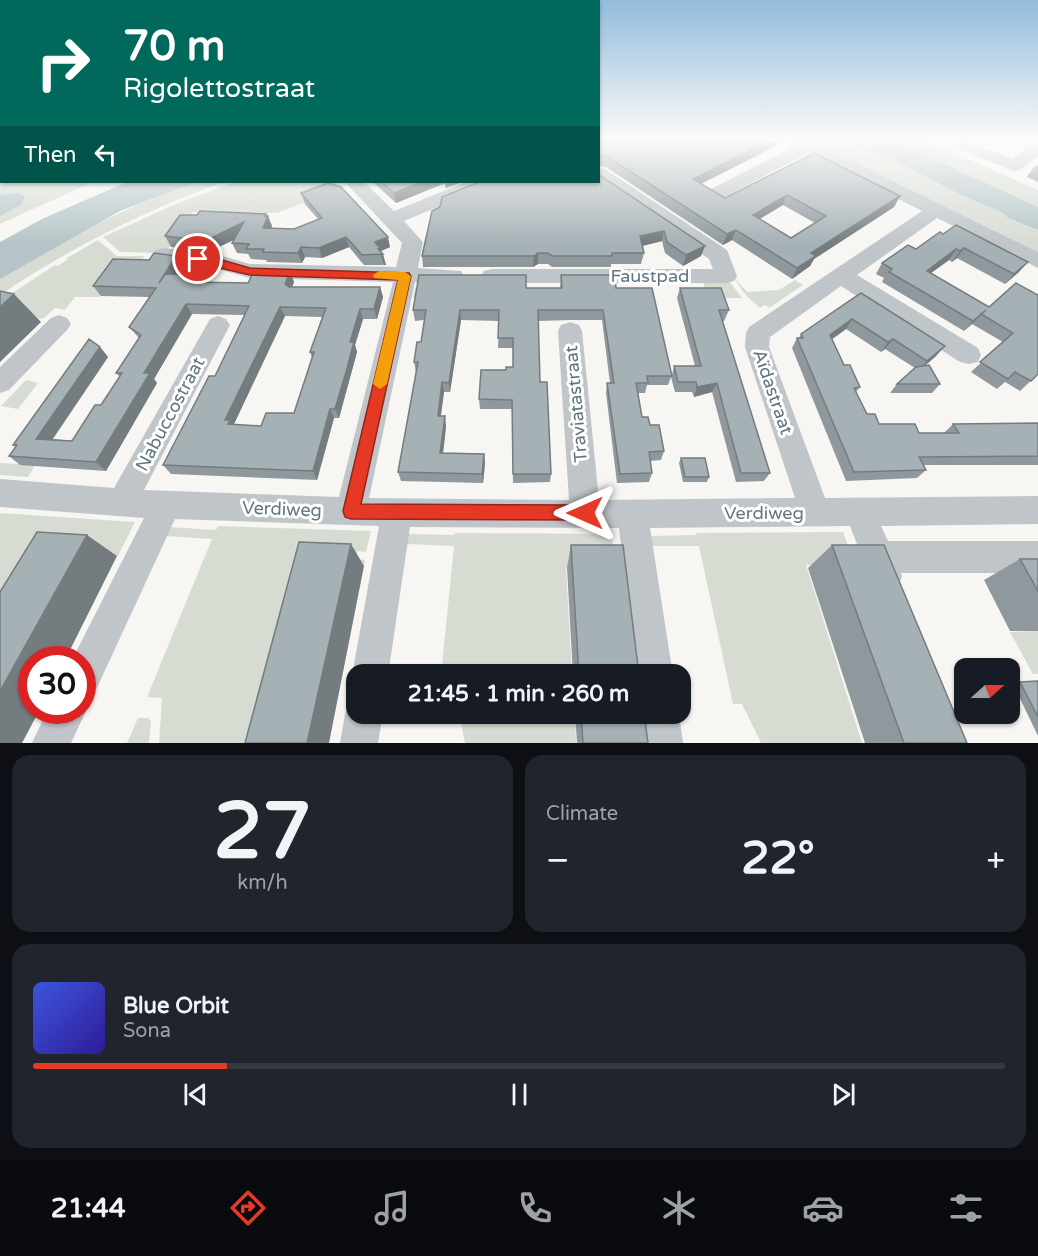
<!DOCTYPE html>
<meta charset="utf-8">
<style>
:root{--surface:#171b24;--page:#20242c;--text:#f1f3f6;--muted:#9ea1a6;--line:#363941;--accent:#e63925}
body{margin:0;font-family:"Varela Round",sans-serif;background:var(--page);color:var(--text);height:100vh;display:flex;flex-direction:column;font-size:22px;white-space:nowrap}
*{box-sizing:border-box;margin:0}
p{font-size:20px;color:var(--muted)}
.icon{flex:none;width:33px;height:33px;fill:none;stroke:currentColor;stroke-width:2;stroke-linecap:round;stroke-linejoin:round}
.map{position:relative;height:743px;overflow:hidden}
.panel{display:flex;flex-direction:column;gap:12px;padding:12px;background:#0d0f14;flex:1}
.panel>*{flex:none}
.banner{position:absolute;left:0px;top:0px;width:600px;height:183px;box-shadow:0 2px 4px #0004;background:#00695c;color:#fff;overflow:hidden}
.needle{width:39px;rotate:69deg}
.buttons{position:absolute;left:954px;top:658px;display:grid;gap:12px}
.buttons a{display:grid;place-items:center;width:66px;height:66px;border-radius:12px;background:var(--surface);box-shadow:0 2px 4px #0004;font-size:30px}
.speed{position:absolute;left:18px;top:646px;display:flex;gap:12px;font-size:30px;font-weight:700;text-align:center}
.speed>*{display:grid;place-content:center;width:78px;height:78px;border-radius:50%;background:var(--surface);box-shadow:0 2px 4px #0004;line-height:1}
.speed .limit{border:9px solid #d22;background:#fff;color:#111}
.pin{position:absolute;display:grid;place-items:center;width:51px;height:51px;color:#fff;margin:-26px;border:3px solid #fff;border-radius:50%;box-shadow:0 2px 6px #0007}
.me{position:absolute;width:66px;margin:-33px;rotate:270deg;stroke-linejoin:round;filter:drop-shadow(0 0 4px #0008)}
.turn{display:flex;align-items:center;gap:21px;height:126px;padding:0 24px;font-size:27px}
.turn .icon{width:78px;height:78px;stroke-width:2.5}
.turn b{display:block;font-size:42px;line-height:51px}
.then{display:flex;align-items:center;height:57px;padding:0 24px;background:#0003;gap:12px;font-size:22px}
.big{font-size:45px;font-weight:800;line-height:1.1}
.panel .card{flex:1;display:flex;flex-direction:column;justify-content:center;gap:9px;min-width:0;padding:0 21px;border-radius:18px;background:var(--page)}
.panel .dial{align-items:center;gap:0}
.dial b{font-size:78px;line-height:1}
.song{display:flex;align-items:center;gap:18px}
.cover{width:72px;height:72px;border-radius:9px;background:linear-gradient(135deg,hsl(230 70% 55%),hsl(250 70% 35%))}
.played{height:6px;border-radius:3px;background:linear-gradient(90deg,var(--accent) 20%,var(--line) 20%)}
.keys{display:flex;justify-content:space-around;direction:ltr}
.heat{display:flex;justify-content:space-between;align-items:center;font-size:33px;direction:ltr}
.panel .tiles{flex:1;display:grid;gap:12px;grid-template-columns:1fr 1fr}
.card:last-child{grid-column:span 2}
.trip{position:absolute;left:346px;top:664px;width:345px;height:60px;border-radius:18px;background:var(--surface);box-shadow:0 2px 4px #0004;font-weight:800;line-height:60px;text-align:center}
.menu{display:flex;height:96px;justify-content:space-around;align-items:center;background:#090b0e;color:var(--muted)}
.menu .icon{width:42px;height:42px}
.menu .active{color:var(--accent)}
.menu b{font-size:27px;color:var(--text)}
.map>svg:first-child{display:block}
</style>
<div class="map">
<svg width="1038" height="743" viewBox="0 0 1038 743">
<rect width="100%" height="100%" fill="#f7f6f3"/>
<path fill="#d7dcd3" d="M811,140H849L863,149L889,158L963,196L1003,213L1008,218L1038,230V252Z
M893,140H925L1038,190V207Z
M0,181H1L93,182L0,224V216L25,197L21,194L0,195Z
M196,182H223C144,211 70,248 0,295V279C63,239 127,206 196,182Z
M235,182H335L340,189L277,213L193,212L165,253L120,252L103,237L178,203Z
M98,240L117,256H145L140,262H125L100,297H75L65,310L55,308L43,319L13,314L0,301L55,265L58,266L68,259L67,258Z
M727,254L736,280L747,292L779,290L795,280L803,285L769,308L765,305L760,308C741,293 732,277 724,255Z
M417,280H728L742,298H708L703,282H439L437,298H413L415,288H421V284H416Z
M26,380L38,383L18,409L1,406Z
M0,463L35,465L28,477L0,475Z
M0,513L135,522L118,556L71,554L0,680Z
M218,526L371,531L366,552L357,551L356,559L365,560L364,566L316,565L272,743H159L162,698L147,697L212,539L165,536L169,527L216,530Z
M843,532L851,553L847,564L806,565L862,743H761L742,704H733L699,546H650L649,536L696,535V533Z
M455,533L612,534L615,567L566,568L572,675H441L454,546L406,544L408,534L454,535Z
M1038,631V674H1033L1010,632Z
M459,714H575L576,743H465Z
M138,718H148L151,721L149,743H127Z"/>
<path fill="#b5c5c7" d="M849,140H893L1038,207V230L1008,218L1003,213L963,196L889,158L863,149Z
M127,182H196L120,211L0,279V242L42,219Z
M14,193L21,194L25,197L21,205L0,216V195Z"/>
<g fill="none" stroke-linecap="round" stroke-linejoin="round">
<path fill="#bfc5c8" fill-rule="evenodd" d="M598,140H608L598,146Z
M788,140H810L1038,252V268L937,218L857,275L978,348L981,355L978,362L969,364L960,362L841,286L770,337L769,347L825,498L1038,496V524L881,526L888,541H1038V573H901L902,576L898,588L886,592L874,588L850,526L650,528L673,675H637L619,528L410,527L388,675H357V688L352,675L379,526L175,519L95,692L82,697V660H72L144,518L0,507V479L114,488L210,319L218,316L226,319L230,325L144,490L339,497L393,282L250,278L214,268L156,260L153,255L156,250L164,248L215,254L250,264L396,267L402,243L345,182H364L394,211L466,182H490L488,186L404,221L423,242L418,268L461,271L464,276L461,281L453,283L415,282L369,498L569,500L558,331L561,325L570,322L579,325L582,331L599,500L795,498L745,347L746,333L749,327L922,211L808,153L723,198H709L706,194L709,190L795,146Z
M967,141L1012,159L1032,145L1038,144V157L1020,170L1014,171L961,150L958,146L961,142Z
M598,168L605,169L727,250L737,276L734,281L726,283H492L484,281L481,276L484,271L492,269H713L709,259L598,182Z
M59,315L67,318L71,324L67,330L9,390L0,393V367L51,318Z
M357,698V714H383L378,743H340L345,714L351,701Z
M82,703L86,711L71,743H32L47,711H82Z
M641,714H679L683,743H645Z"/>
</g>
<path fill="#8f989c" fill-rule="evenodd" d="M609,140H778L776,146L701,184L725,198L814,153L900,196L894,207L814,259L810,266L792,279L732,240L723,245L606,167L598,166V145ZM783,205L815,223L791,238L760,219Z
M1038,165V182L1027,177L1034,167Z
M373,182H462L446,188L445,183L396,203Z
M598,182L701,256L683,266L665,253L662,241L642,246L644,253L641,264H611V267H552L548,264H538L533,267H423L422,256L440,207Z
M301,193L390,247L381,251L386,265H364L349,247L322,258L305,257L302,263L267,262L266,260L251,259L248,254L237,253L232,243L234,240L210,251L171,247L165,236L197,215L266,214L272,226L271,228L294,229L318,219L305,204Z
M940,232L1019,272L1005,284L957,258L952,262L949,260L931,273L989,307L1016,283L1038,374L1020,391L1005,382L997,389L971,372L1003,342L972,324L973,323L964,331L882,282L884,278L876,274L882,263L916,249Z
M176,256L182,266L177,274L200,282L248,283L290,272L294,282L292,287H380L383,297L377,319H363L355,345L357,352L349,381L339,418H334L317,480L171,474L163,465L215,376L245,315L192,314L154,379L157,383L106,471L20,465L9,456L16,447L13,445L100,347L108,357L53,439L72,441L101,405L120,377L116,373L139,338L129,327L149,297L101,296L93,286L149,260ZM285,316L322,317L310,352L312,358L294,413L261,426L234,424Z
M561,275L616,288L672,375L674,366H695L677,298L680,288L729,310L724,321H722L770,473L764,481L736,482L712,392L694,397L692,392H675L671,377L668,385H647L645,393H638L642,417L650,425L664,451L661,460L650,461L652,473L649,482L617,483L606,393L607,383H610L602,320H571L538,321L540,382L551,474L550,482L513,483L512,409H480L479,399L506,370L513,367V348H498L499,321L461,320L450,392H444L441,416L446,426L443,453L484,454L485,463L483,483L401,481L398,472L416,372L414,362L421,342L424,320L415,321L413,310L526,288H560Z
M861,293L936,356L924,366L940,384L932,393H890L897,384L915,368L885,349L881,352L846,329L832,339L844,365L860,387L856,392L867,414L879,424L919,433H944L953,424L1038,423V465H924L926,470L917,478L846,481L792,348L797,338H799L801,334Z
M681,458L709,477L707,482H683L679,463Z
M571,545L639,675H573L567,568Z
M832,545L967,743H865L808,568Z
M1020,559H1038V631H1010L984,580Z
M1038,681V736L1013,684L1020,682Z
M575,714H644L648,743H577Z"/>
<path fill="#747c7f" d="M770,140H778L776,146L690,189L693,179Z
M422,182H462L446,188L445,183L396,203L394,193Z
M787,195L783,205L749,225L753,215Z
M900,196L894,207L814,259L810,266L792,279L797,268L811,253Z
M266,214L267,218L268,216L272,226L267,238L263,228Z
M244,222L248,233L210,251L205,241Z
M736,230L732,240L723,245L727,234Z
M664,231L662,241L638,247L640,236Z
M346,237L349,247L322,258L319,248Z
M388,237L390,247L381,251L383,254L386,265H384L381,255L375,242Z
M705,246L701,256L683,266L686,255Z
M301,247L305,257L302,263L298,253Z
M964,248L957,258L952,262L960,251Z
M956,249L949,260L920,281L927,271Z
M538,253V264L533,267L534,256Z
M176,256L182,266L165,293L159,283Z
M1028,262L1019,272L1005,284L1014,274Z
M290,272L294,282L289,294L285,284Z
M195,275L201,285L191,282Z
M380,287L383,297L377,319L374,309Z
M14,294L41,322L0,362V307Z
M186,304L192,314L154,379L157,383L106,471L96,462L144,373Z
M280,307L285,316L233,426L234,433L225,420Z
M360,309L363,319L355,345L357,352L339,418L335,409L350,342Z
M460,310L461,320L450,392L449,383Z
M981,314L973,323L964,331L973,321Z
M852,319L846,329L824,345L830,335Z
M893,339L885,349L881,352L888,342Z
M945,346L936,356L919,371L927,361Z
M100,347L108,357L47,447L36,439Z
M442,382L444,392L439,426L438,416Z
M717,383L712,392L694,397L697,387Z
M330,409L334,418L317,480L313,471Z
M445,416L446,426L442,462L440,453Z
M484,454L485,463L483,483L482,474Z
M87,535L117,556L65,660H32V711H39L22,743H0V691Z
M351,544L364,566L329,743H307Z"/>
<path fill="#a6b1b5" stroke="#747c7f" stroke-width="1.5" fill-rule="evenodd" d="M609,140H770L693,179L725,198L814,153L900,196L811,253L816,256L797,268L736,230L727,234L608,157L600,155L598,156V145ZM787,195L826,216L791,238L753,215Z
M598,174L705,246L686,255L667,242L664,231L640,236L644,253H612V256H552L548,253H538L534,256H422L432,211L440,207L442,197L479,182H598Z
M382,182H422L394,193Z
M328,183L341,187L388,237L375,242L380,248L378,249L383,254L362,255L346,237L319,248L301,247L298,253L263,252L264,249H246L249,244L232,243L244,222L205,241L165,236L180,215H197L200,211L266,214L265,216H268L263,228L294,229L322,218L301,193Z
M956,225L1028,262L1014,274L964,248L960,251L956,249L927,271L989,307L1016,283L1038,295V374L1031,381L1015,372L1008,379L980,362L1013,333L981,314L986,310L973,321L889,272L892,269L882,263L908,245L916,249L940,232L943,234Z
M154,253L176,256L159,283L165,274L195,275L191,282L248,283L254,271L290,272L285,284L289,287H380L374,309H360L350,342H354L346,372L335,409H330L313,471L163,465L209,376H215L249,306L186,304L144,373H150L96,462L9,456L17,445H13L89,339L100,347L36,439L72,441L95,405H101L122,373H116L141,335L129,327L156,288L93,286L113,259L149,260ZM280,307L326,308L310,352H314L294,413H266L261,426L228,424L230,420H225Z
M419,275H526V288H562L561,275H615L616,288H652L672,376H647L648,383H636L642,417H648L650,425H659L664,451L649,452L652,473L620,474L607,383H614L603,310H538L540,382H547L551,474H513L512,400L479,399L481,370H506V367H513V338H498L499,310H460L449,383L442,382L438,416H445L440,453L484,454L482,474L398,472L418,362H414L417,342H421L426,310H413Z
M680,288H721L729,310H719L770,473H741L717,383L697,387L696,382H678L674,366H701Z
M0,291L14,294L0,307Z
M861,293L945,346L927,361L893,339L888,342L852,319L830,335L844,365H850L854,374L860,387L854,388L867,414H875L879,424H915L919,433H959L953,424L1038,423V456L919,457L926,470L854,472L797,338H803L801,334Z
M929,365L940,384H897L916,367Z
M681,458H705L709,477H685Z
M37,532L87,535L0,691V592Z
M299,542L351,544L307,743H245Z
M571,545H623L639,675H579Z
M832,545H884L967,743H904Z
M1020,559H1038V591Z
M1038,681V717L1020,682Z
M581,714H644L648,743H583Z"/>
<linearGradient id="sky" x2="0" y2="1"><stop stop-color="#93bbdb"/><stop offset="0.57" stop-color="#fbfbfa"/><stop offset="1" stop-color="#fbfbfa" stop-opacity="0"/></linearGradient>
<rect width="1038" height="244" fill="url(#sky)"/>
<path fill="#e63925" stroke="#962518" stroke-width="1.5" d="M198,256L215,258L250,268L409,273L411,276L361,504L585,505L591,507L593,513L591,518L585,520L351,519L345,517L343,511L398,280L250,275L194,262L192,259Z"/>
<path fill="#f59e0b" d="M379,271L405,272L411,276L387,384L380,389L373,384L398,280L374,278L373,275Z"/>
<g text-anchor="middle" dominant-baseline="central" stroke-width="6" stroke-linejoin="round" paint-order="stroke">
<g font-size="18" fill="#61767f" stroke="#fff">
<text x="650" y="276">Faustpad</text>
<text transform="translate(773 392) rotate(71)">Aïdastraat</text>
<text transform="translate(576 404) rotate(-95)">Traviatastraat</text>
<text transform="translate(170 414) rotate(-62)">Nabuccostraat</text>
<text transform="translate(282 509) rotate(2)">Verdiweg</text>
<text x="764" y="513">Verdiweg</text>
</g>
</g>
</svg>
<div class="buttons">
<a><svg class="needle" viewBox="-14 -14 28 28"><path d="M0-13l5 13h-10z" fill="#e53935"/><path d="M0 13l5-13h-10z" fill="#9ea1a6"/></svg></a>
</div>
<div class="speed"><div class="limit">30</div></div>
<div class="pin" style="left:198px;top:259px;background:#d93025"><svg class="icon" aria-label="arrive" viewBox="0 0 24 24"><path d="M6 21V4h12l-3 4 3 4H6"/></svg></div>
<svg class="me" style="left:585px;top:513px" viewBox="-20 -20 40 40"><path d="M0-17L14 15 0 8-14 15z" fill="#e63925" stroke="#fff" stroke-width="4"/></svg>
<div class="trip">21:45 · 1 min · 260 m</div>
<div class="banner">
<div class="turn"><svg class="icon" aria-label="right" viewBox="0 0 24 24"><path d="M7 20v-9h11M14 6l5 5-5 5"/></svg><div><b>70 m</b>Rigolettostraat</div></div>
<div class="then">Then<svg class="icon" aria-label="left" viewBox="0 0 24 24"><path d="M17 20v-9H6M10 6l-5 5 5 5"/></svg></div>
</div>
</div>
<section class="panel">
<div class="tiles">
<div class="card dial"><b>27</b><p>km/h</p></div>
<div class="card"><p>Climate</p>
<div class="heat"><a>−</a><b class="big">22°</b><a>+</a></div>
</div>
<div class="card">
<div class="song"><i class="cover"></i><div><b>Blue Orbit</b><p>Sona</p></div></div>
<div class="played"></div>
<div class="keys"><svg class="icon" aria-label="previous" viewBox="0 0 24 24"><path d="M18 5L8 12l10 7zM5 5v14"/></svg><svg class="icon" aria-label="pause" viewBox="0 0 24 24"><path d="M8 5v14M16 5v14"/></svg><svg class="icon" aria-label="next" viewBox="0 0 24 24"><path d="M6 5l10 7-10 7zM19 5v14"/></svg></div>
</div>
</div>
</section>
<nav class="menu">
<b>21:44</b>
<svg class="icon active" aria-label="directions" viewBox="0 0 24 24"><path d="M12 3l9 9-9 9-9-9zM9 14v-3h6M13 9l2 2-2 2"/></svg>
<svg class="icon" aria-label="music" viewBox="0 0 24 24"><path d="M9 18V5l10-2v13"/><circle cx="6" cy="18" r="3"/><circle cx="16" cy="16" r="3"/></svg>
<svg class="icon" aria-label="phone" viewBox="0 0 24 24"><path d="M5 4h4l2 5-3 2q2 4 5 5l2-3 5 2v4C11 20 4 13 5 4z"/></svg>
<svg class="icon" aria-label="climate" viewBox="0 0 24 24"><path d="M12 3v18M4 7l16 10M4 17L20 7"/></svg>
<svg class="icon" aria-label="car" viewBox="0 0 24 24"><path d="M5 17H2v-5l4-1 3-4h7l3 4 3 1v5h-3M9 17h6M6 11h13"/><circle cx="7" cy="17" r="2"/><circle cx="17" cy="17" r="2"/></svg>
<svg class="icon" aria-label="filters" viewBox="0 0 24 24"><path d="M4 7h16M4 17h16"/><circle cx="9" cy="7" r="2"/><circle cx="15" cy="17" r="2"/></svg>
</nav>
